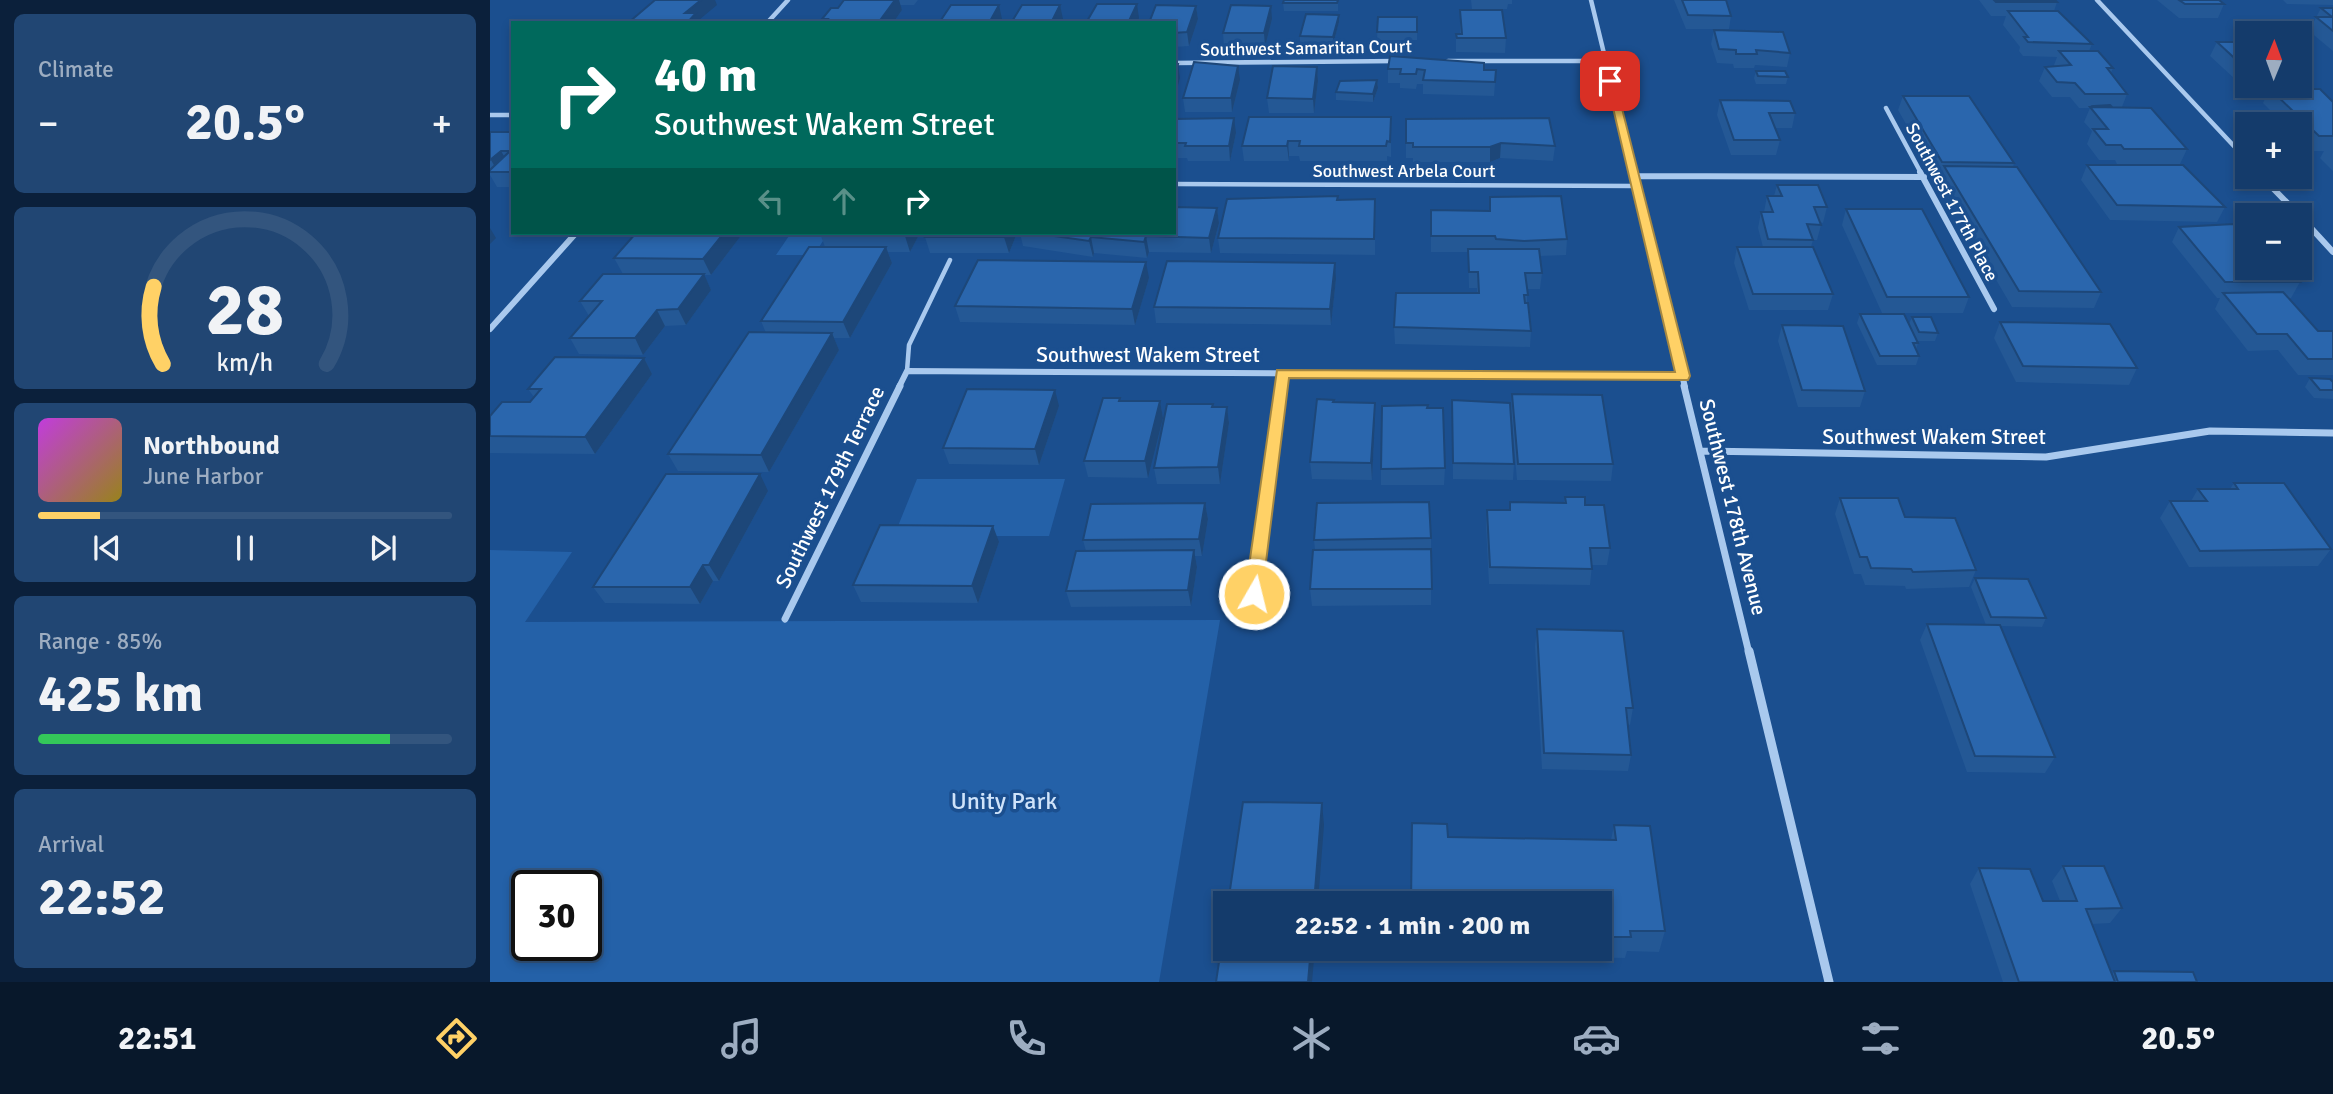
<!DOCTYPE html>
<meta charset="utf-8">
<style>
:root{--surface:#143b6b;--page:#214673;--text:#f1f3f6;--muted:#9dadc1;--line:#33557e;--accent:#ffd166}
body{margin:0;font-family:Signika,sans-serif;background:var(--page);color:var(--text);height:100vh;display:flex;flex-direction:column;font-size:26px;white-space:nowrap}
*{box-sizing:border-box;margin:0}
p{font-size:23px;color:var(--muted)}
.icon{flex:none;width:38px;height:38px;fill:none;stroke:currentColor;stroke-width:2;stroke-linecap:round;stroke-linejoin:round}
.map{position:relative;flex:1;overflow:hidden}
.details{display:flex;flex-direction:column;gap:14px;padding:14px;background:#0b203b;width:490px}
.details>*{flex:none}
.hud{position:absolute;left:21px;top:21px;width:665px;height:214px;border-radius:0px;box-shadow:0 4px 10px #0003,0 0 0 2px var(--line);background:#00695c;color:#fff;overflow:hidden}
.needle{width:46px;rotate:1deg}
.fabs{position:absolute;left:1745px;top:21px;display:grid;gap:14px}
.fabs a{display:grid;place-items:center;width:77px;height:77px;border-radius:0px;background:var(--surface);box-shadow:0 4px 10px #0003,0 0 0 2px var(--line);font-size:35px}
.speed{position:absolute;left:21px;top:870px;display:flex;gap:14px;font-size:35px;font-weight:700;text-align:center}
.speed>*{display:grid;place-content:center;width:91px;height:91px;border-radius:50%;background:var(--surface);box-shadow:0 4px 10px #0003,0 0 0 2px var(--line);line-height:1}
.speed .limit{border:4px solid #111;border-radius:10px;background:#fff;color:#111}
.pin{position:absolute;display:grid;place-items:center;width:60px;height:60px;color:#fff;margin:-30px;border-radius:14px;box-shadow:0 4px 10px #0006}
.me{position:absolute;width:77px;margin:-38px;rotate:8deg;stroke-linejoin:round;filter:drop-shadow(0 0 5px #0008)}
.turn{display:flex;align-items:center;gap:24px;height:147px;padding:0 28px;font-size:32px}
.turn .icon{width:91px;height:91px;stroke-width:2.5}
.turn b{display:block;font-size:49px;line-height:60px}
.lanes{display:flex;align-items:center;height:66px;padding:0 28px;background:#0003;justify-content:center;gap:35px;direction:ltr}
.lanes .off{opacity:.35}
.big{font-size:52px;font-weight:800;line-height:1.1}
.details .widget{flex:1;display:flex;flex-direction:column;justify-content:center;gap:10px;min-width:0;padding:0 24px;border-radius:10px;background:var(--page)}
.details .dial{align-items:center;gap:0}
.dial svg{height:182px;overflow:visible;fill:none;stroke:var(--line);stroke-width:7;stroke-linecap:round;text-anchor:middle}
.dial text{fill:var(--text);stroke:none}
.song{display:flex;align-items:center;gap:21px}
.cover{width:84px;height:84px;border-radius:10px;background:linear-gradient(135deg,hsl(290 70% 55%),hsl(50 70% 35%))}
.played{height:7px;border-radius:4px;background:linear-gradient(90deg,var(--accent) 15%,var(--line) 15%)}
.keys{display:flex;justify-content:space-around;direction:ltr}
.heat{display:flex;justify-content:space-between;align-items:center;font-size:38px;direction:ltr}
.charge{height:10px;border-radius:5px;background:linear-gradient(90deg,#34c759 85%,var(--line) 0)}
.trip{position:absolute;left:723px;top:891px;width:399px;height:70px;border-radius:0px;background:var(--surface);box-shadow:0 4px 10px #0003,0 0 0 2px var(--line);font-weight:800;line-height:70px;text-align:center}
.tab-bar{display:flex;height:112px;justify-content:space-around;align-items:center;background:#08182b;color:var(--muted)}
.tab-bar .icon{width:49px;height:49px}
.tab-bar .current{color:var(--accent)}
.tab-bar b{font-size:32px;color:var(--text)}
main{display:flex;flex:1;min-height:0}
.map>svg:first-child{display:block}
</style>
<main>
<section class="details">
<div class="widget"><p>Climate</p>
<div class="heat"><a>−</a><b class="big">20.5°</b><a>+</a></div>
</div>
<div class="widget dial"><svg viewBox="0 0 100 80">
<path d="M14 69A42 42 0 1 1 86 69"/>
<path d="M14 69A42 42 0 0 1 10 35" stroke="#ffd166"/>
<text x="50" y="56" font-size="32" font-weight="700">28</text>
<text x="50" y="72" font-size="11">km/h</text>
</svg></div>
<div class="widget">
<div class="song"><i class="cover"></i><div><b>Northbound</b><p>June Harbor</p></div></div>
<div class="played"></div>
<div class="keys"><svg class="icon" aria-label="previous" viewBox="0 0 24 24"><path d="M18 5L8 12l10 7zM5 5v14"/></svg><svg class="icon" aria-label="pause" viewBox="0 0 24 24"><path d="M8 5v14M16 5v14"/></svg><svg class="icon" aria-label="next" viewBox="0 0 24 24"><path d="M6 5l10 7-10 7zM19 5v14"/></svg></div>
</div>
<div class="widget"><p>Range · 85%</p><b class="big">425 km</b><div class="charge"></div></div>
<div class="widget"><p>Arrival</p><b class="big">22:52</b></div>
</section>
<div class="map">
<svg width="1843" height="982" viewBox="0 0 1843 982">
<rect width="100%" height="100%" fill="#1b4f8f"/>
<path fill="#2461a8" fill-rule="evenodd" d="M301,233H338L324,255H286Z
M427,479H575L559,536H404Z
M0,550L82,552L35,622L730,620L669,982H0ZM37,886H96V945H37Z"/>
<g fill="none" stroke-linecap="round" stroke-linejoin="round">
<path stroke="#a9c9ee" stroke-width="4.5" d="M684,184L1145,186
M417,371L419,345L460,260"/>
<path stroke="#a9c9ee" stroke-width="4.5" d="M1101,0L1143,173
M1607,0L1757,160
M277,23L298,0
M958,61H1115
M684,63L908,61
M1396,108L1431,173
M0,115H23"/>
<path stroke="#a9c9ee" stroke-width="6" d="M1143,172L1195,387
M1430,172L1504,309
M1142,176L1434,177
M1772,177L1809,215
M1810,216L1843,252
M0,329L86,233
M409,387L417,371L1193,376
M790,387L792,373"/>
<path stroke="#a9c9ee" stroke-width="7" d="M1194,386L1259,653
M1211,451L1556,457L1720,431L1843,433
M764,594L790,386
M295,619L410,386"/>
<path stroke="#a9c9ee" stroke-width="9" d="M1259,651L1339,982"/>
</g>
<path fill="#245895" d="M354,0H428L424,5H410L412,10L403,23H329L332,21V19L348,8Z
M848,0V11H794L793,3Z
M981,0H1022V4H1018L1017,9H982Z
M1184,0H1236L1241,16L1239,29H1196Z
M1489,0H1565L1567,2L1564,11L1602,44L1599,51L1623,68L1621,73L1637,94L1632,107L1697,149L1690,164H1627L1625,160H1609L1597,144L1602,131L1594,122L1600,108H1589L1580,97H1562L1549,81L1555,67L1565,66L1564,65L1567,57L1533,56L1529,51L1530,47L1513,25L1516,16H1501Z
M1667,0H1729L1734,4L1728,18H1689Z
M1793,0H1843V5L1797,4Z
M706,6L708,19L699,46L684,47V23Z
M1831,8H1843V51L1819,31Z
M970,10L1016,38L1015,53L966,52V34H970Z
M849,15V22L843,45L810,44V36Z
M888,17H927V40H887Z
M782,19L775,47H734L733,33Z
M1224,30L1300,53L1297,67L1265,65L1264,68H1244L1243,64L1227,63L1221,44Z
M1727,42H1757V86H1810V72L1815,77L1809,89L1843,102V171L1830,158L1834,151H1821L1810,140V124H1794L1773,103L1779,91H1762L1751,80H1746L1720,56Z
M827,67L828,81L824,113H779L777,98Z
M898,69L1006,70L1004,96L933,94V84H927L926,89L910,88V83H898Z
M1266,71L1298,77L1296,84H1266L1264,78Z
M750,80L742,112H695L693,98Z
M887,80L888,88L883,102L846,100V92Z
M1413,96L1524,163L1523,167L1611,292L1604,308L1522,307L1449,182L1451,178H1447L1408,110Z
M1230,100L1305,113L1302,128H1285L1290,140L1286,155H1241L1227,115Z
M901,117V157L897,156V161H810L809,156H799V161H754L752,146Z
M684,119L746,133L740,161H698L697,158H688L684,159Z
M916,119L1065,146L1063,161L1010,158L1000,162H923V158H916Z
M0,132H23V187H7L0,175Z
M1597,165L1735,207L1727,222L1620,220L1591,180Z
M1287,185L1337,207L1333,223L1330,222L1331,225L1327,240H1323L1321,247L1343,294L1338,310H1259L1244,263L1247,247H1273L1268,228L1271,212H1274L1277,196H1284Z
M1000,197L1077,239L1076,255L1050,256L1052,273L1050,289H1037V303L1041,331L1040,347L905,344L904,327L987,293V288H979L978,252H941V210L999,211Z
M885,199V255L730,253L728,238L848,200Z
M727,208L729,223L721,253L659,252L657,258L604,253L603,257L533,246L530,233H684Z
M1356,209L1479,297L1473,313H1392L1352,225Z
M1689,227L1757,268L1810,282L1801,298H1798L1828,331H1843V375H1808L1788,350L1758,351L1725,309L1730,298H1727L1682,242Z
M146,233H253L221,275H214L221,290L196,325L175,326L153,355L89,354L80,338L99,316L90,301L133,274L124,258Z
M430,233L420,252H398L402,263L360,338H344L349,350L279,472L188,471L178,454L276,333L271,321L335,247L331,236Z
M527,233L519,253H440L435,237Z
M659,278L645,325L470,322L465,306Z
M846,279L841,325L666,323L664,307Z
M1370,314L1419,324L1422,317L1448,333L1445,341H1427L1428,343L1426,350L1429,356L1426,365H1387L1367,323Z
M1510,322L1647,368L1639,385L1526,382L1504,338Z
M1292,325L1375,391L1370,407H1308L1288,341Z
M154,358L162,374L105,454L0,453V416L40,402L44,397L38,389Z
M1820,378L1843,382V399L1824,398L1815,387Z
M1022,394L1123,464L1121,481L1027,480L1021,411Z
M962,400L1024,464L1023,480L963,479Z
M630,401H670L673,418L658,478L598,477L594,461Z
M844,402L885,403V419L882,480L822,479L820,462Z
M723,404V407H737L739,423L730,484H667L664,468Z
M569,406L549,465L459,464L453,448Z
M955,468L954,485H891V469Z
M1744,483L1841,549L1828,566L1699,567L1670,518L1680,501H1701L1708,489H1740Z
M278,491L229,581H223L210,604L115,603L103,587Z
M1075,497L1095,505L1120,548L1117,565H1102L1100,585L999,584L996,526L997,510H1019L1020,502L1074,503Z
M1350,498L1415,517L1486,570L1479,587L1416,589L1415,586L1375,585L1371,574H1364L1345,514Z
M715,503L718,519L712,556H705L707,567L701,606L581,607L576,591L596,551L593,540Z
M941,538V605L822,606L820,589L825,550L824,540Z
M509,542L488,603L371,602L363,585Z
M1485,578L1556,618L1552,627L1510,626L1565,757L1555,773L1477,772L1430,640L1437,624L1496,625L1481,587Z
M1047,629L1143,708L1140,725L1138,724L1141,755L1138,771L1052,769L1045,646Z
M1124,825L1175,931L1169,952L1137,951L1135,958L955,955V949H920L1110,948V903L958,837L1121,840Z
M1573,866L1632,908L1620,923L1602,924L1622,974L1624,971L1707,982H1513L1480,884L1489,868L1553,901H1570L1562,881Z"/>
<path fill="#1d4779" d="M211,0H225L227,5L209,20L210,23H197L195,13Z
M405,0H409L412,10L403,23H388Z
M647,4L649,18L647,23H638Z
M509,5L512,19L510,23H499Z
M570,5L573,19L571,23H561Z
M706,6L708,19L699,46L697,32Z
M781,6L782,19L775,47L774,33Z
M849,15V22L843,45V37Z
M688,64L690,78L684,100V78Z
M748,66L750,80L742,112L741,98Z
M827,67L828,81L824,113L823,99Z
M887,80L888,88L883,102V94Z
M744,118L746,133L740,161L739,146Z
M798,141L799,156V161L797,146Z
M684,143H686L688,158L684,159Z
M1011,143L1010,158L1000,162V147Z
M11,151L20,166L8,172L1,160Z
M727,208L729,223L721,253L719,238Z
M0,228L6,238L0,244Z
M234,233H253L221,275L213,259Z
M417,233H430L420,252L415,236Z
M516,233H527L519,253L514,237Z
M656,236L659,252L657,258L654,242Z
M601,237L604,253L603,257L599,241Z
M396,247L402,263L360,338L353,322Z
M656,262L659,278L645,325L642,309Z
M845,263L846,279L841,325L840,309Z
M214,274L221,290L196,325L188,309Z
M167,310L175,326L153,355L145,338Z
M342,333L349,350L279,472L271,455Z
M154,358L162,374L105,454L95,437Z
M565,390L569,406L549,465L545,449Z
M670,401L673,418L658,478L655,461Z
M885,403V419L882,480L881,463Z
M737,407L739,423L730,484L728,467Z
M270,474L278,491L229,581L219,565Z
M715,503L718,519L712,556L709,539Z
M503,526L509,542L488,603L482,586Z
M704,550L707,567L701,606L698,590Z
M213,565L223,581L210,604L200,587Z
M832,803L834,825L828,903H824Z
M821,948H825L822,982H818Z"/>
<path fill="#2a66ad" stroke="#1d4779" stroke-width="2" d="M165,0H211L195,13H206L197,23H138Z
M354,0H405L388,23H329L330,21H337L338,19H332L341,8H348Z
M794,0H848L847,3H793Z
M1192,0H1236L1241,16L1198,15Z
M1504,0H1565L1567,2H1506Z
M1689,0H1729L1734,4H1695Z
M607,4H647L638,23H596Z
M461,5H509L499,23H449Z
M532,5H570L561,23H521Z
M666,5L706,6L697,32L684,33V23H659Z
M741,5L781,6L774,33H733Z
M1831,8H1843V31L1826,17H1842Z
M970,10H1012L1016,38H967L966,34H972Z
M1518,11H1568L1602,44L1538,42L1534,37H1538Z
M816,14L849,15L843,37L810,36Z
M888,17H927V32H887Z
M1224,30L1293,32L1300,53L1266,50L1267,54H1246V50L1229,49Z
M1727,42H1757V66H1753Z
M1569,51H1608L1623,68H1617L1637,94H1595L1585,83L1567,82L1555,67L1581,65Z
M900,56L994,63V70H1006L1005,82L933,80L935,70L927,69L926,74H910L911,69H898Z
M704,62L748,66L741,98H693Z
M684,64H688L684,78Z
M783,66L827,67L823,99L777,98Z
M1266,71H1295L1298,77L1268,76Z
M887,80L883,94L846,92L850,81Z
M1780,89H1830L1843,102V136H1829Z
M1413,96H1479L1524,163L1452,162Z
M1230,100L1300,101L1305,113H1279L1290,140H1244Z
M1620,105L1622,107H1606L1604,106Z
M1600,107L1661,108L1697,149H1634L1631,145H1616L1603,129H1618Z
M759,117H901L900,142L897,141L896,146H809L810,141H798L797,146H752Z
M744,118L739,146H695L696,143H684V119Z
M1059,118L1065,146L1011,143L1000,147H923V143H916V119Z
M0,132H23V172H0V170L20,151H11L0,160Z
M1597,165H1693L1735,207L1627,205Z
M1454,166L1527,167L1611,292L1529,291Z
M1287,185H1328L1337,207H1324L1331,225L1317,224L1323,240L1278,239L1271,212H1283L1277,196H1292Z
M848,196L847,200L885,199L884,239L728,238L737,199Z
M1071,196L1077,239L1034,241L1006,239L1005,236H941V210L1000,211V197Z
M684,207L727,208L719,238L656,236L654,242L601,237L599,241L543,233H684Z
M1356,209H1432L1479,297H1397Z
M1744,224L1754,227L1757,231V268H1797L1810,282H1735L1689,227Z
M146,233H234L213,259L124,258Z
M333,233H417L415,236H331Z
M437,233H516L514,237H435Z
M319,247H396L353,322L271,321Z
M1247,247H1323L1343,294H1263Z
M978,249H1049L1052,273H1035L1038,295H1034L1035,303H1038L1041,331L904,327L906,293H989L988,272H979Z
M488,260L656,262L642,309L465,306Z
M677,261L845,263L840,309L664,307Z
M113,274H214L188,309L167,310L145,338H80L112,301H90Z
M1793,292L1828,331H1843V359H1818L1797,334H1767L1733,293Z
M1370,314H1414L1428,343H1423L1429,356H1390Z
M1422,317H1441L1448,333L1429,332Z
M1510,322L1620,324L1647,368L1533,366Z
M1292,325L1353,326L1375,391L1312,390Z
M259,332L342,333L271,455L178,454Z
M65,357L154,358L95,437L0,436V416L12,402H40L51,389H38Z
M1820,378L1840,379L1843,382V390H1830Z
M477,389L565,390L545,449L453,448Z
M1022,394L1112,395L1123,464H1028Z
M613,398H630L629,401H670L655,461H594Z
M827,399L844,400L843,402L885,403L881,463L820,462Z
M962,400L1020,403L1024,464L963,463Z
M677,404H723L722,407H737L728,467L664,468Z
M938,405L937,408H953L955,468L891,469L892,406Z
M176,474H270L219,565H213L200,587H103Z
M1744,483H1794L1841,549L1710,551L1680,501H1717L1708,489H1748Z
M1075,497H1095V505H1114L1120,548H1100L1102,569L1000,567L997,510H1020V502L1076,503Z
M1350,498H1408L1415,517L1465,518L1486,570L1423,572L1421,569L1381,568L1377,557H1370Z
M939,502L941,538L824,540L827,503Z
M715,503L709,539L593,540L601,504Z
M390,525L503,526L482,586L363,585Z
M941,549L942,589H820L823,550Z
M704,550L698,590L576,591L586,551Z
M1485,578L1538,579L1556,618L1501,617Z
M1437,624L1510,625L1565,757L1485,756Z
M1047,629L1133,631L1143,708H1136L1141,755L1054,753Z
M753,802L832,803L824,903H738Z
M922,823L957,824L958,837L1126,840L1124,825L1160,826L1175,931H1140L1141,937H1110V903H921Z
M1573,866H1614L1632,908L1596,909L1625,982H1529L1489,868L1540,869L1553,901H1587Z
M735,922V948H821L818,982H726Z
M1624,971L1703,972L1707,982H1628Z"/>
<path fill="#ffd166" stroke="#a68842" stroke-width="2" d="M1116,78L1125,81L1200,376L1198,380L799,378L772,594L770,599H758L755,594L787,370L1185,372Z"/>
<g text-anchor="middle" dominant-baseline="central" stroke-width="7" stroke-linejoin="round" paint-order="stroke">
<g font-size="18" fill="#fff" stroke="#1b4f8f">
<text transform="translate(816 48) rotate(-1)">Southwest Samaritan Court</text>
<text x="914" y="171">Southwest Arbela Court</text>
<text transform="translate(1462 202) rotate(62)">Southwest 177th Place</text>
</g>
<g font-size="21" fill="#fff" stroke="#1b4f8f">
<text x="658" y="355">Southwest Wakem Street</text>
<text x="1444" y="437">Southwest Wakem Street</text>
<text transform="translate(340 487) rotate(-64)">Southwest 179th Terrace</text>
<text transform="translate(1243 507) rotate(76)">Southwest 178th Avenue</text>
</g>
<g font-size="24" fill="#cfe3fa" stroke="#1b4f8f">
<text x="514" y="801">Unity Park</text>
</g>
</g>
</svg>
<div class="fabs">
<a><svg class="needle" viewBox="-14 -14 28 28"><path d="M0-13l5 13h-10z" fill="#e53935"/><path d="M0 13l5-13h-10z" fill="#9dadc1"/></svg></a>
<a>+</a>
<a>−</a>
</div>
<div class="speed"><div class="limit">30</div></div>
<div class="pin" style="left:1120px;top:81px;background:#d93025"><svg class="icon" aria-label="arrive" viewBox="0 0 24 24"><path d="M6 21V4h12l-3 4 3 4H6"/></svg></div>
<svg class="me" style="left:764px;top:594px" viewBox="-20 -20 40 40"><circle r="17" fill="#ffd166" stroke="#fff" stroke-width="3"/><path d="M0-11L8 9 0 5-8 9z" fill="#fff"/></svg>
<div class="trip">22:52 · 1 min · 200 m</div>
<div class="hud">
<div class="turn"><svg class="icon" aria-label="right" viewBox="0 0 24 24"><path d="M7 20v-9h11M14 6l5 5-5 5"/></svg><div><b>40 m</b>Southwest Wakem Street</div></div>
<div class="lanes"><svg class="icon off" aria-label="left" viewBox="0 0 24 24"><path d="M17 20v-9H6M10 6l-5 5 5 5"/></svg><svg class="icon off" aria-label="ahead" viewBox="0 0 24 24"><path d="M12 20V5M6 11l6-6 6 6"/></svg><svg class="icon" aria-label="right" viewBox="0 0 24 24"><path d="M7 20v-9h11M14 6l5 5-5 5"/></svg></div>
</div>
</div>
</main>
<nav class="tab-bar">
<b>22:51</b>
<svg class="icon current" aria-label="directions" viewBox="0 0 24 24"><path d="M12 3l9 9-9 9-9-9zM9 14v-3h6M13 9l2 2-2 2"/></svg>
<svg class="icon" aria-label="music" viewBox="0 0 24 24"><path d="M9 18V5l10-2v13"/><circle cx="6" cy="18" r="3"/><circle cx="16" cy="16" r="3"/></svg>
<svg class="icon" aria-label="phone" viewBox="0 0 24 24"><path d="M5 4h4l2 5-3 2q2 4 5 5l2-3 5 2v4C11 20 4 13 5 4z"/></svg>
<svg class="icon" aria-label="climate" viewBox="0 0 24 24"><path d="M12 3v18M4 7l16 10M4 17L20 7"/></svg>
<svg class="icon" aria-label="car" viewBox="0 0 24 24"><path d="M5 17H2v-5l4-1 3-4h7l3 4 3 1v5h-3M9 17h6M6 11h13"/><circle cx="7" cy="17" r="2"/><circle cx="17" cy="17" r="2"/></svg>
<svg class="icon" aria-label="filters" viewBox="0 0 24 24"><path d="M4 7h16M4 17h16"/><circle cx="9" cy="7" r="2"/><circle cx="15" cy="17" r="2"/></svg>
<b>20.5°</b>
</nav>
